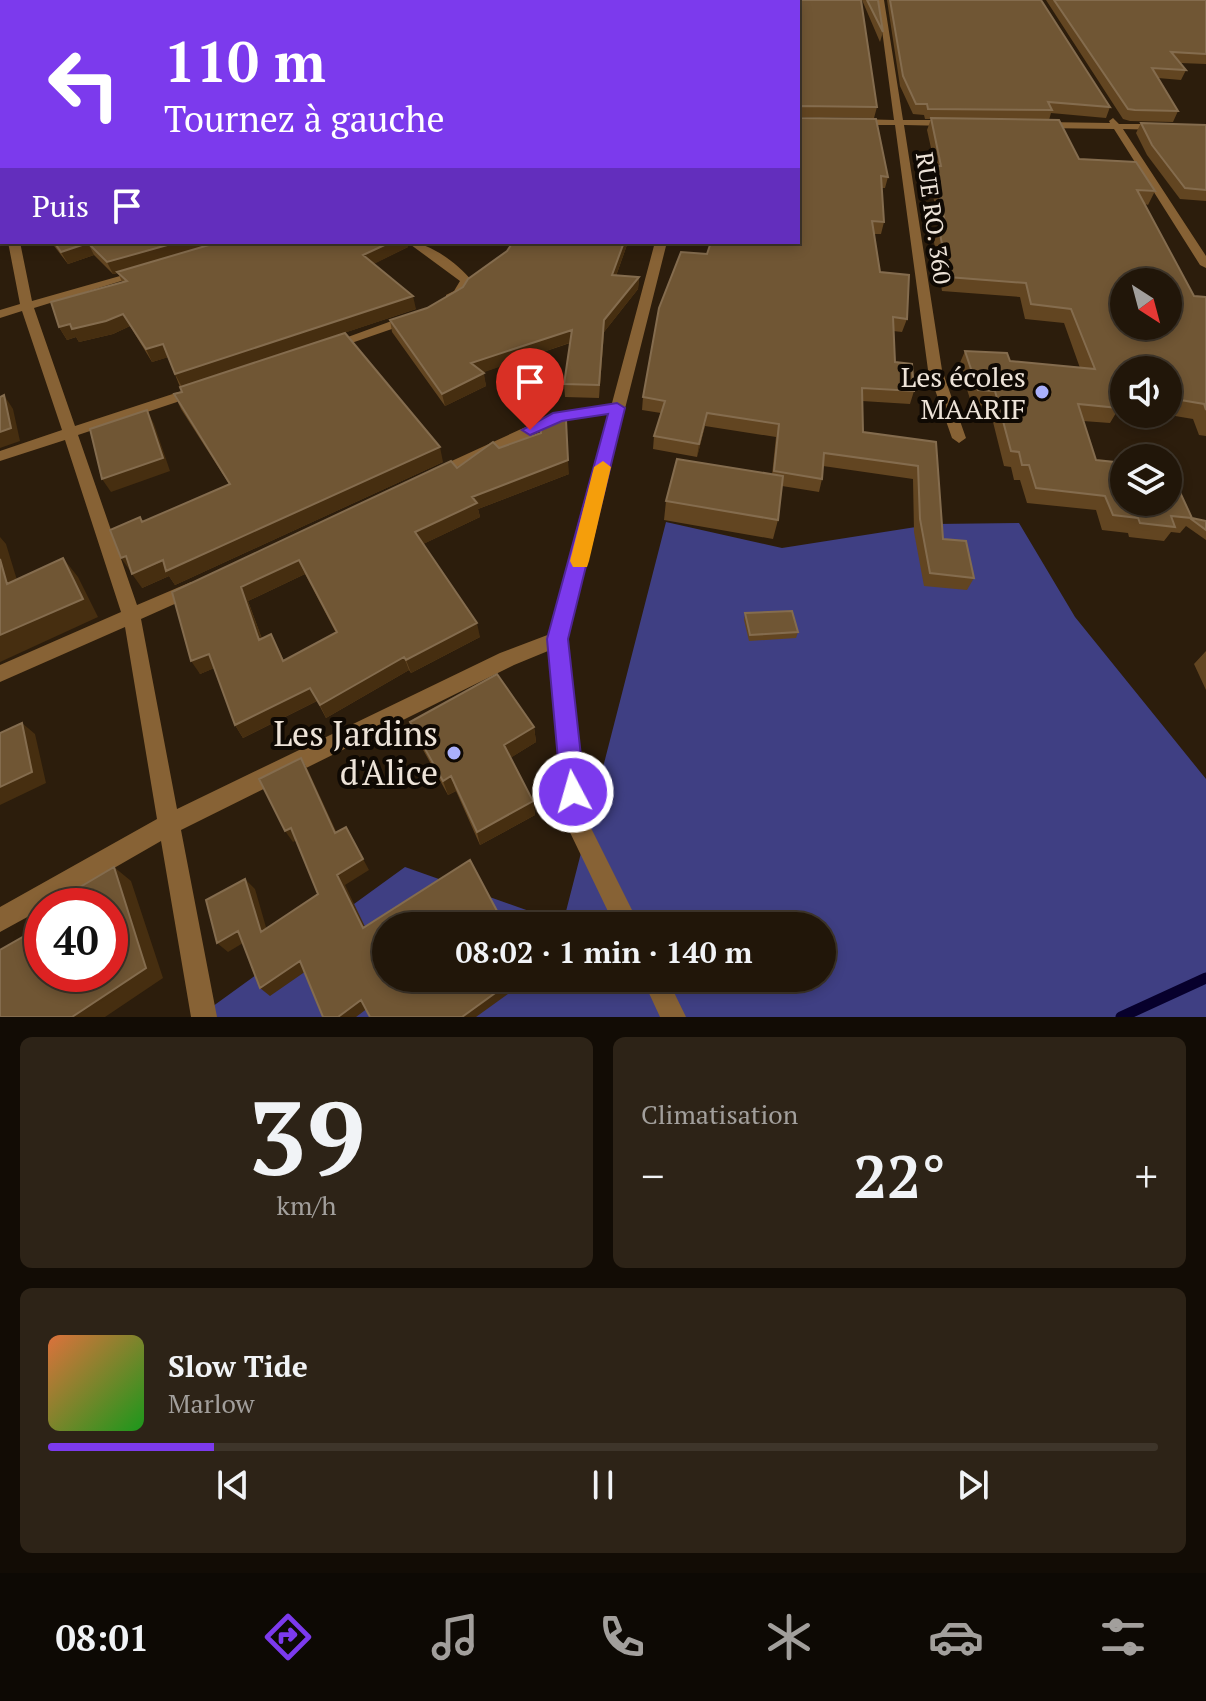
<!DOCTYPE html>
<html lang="fr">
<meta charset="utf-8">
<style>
:root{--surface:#211609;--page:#2d2317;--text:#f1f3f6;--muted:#a29f9c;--line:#3e352a;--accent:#7c3aed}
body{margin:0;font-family:"PT Serif",serif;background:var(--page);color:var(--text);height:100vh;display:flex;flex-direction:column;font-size:30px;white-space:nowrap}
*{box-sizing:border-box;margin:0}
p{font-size:26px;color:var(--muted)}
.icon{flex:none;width:44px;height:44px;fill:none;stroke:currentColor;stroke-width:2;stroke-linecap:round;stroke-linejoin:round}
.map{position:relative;height:1017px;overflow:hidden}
.panel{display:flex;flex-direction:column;gap:20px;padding:20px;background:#120c05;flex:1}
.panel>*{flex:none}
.hud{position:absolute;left:0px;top:0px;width:800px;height:244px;box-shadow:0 4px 12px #0003,0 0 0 2px var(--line);background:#7c3aed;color:#fff;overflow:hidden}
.needle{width:52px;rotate:144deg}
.controls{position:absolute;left:1110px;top:268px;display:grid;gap:16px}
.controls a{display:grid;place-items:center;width:72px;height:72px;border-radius:50%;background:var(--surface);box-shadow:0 4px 12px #0003,0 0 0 2px var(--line);font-size:40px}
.speed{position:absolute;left:24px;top:888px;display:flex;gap:16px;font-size:40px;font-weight:700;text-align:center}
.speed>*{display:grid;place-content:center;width:104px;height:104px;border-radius:50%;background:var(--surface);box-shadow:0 4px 12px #0003,0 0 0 2px var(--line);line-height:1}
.speed .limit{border:12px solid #d22;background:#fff;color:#111}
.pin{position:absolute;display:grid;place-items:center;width:68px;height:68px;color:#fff;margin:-82px -34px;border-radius:50% 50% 50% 0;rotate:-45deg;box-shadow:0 0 8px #0007}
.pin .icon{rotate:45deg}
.me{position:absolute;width:88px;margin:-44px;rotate:354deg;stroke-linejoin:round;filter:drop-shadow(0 0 6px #0008)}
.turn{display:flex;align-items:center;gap:28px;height:168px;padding:0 32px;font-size:36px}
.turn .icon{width:104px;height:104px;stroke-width:2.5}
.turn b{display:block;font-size:56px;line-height:68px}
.then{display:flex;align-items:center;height:76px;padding:0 32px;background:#0003;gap:16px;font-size:30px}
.big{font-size:60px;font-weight:700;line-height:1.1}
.panel .widget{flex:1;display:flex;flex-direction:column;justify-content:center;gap:12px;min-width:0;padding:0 28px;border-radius:12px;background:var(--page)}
.panel .dial{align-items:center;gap:0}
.dial b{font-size:104px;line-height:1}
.song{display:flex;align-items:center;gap:24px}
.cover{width:96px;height:96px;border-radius:12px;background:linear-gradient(135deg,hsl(20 70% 55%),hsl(120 70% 35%))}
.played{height:8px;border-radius:4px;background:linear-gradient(90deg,var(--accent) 15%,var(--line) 15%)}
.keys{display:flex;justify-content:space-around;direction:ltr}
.heat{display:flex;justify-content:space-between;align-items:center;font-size:44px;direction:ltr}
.panel .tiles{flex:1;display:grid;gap:20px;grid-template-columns:1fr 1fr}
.widget:last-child{grid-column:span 2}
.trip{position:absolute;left:372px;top:912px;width:464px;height:80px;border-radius:40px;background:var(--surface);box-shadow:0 4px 12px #0003,0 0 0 2px var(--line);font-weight:700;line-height:80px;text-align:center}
.menu{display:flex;height:128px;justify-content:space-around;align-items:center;background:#0d0904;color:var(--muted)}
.menu .icon{width:56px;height:56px}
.menu .active{color:var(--accent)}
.menu b{font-size:36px;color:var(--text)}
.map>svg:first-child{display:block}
</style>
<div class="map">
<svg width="1206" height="1017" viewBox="0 0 1206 1017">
<rect width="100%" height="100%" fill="#2c1d0c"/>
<path fill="#3f3f83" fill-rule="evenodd" d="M666,522L782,548L935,524L1019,523L1075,617L1206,779V1017H198L405,867L563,923ZM386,926H822V978H386Z"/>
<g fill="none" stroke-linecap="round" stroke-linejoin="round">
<path stroke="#07002c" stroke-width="11" d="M1121,1017L1206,978"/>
<path fill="#876235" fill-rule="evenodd" d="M878,0H884L903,120H948L952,123L948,126L904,125L942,370L966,438L959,443L952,438L928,370L895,125H856L852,122L856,119L894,120Z
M1113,118L1119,124H1160L1164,127L1160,130L1123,129L1206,256V268L1200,265L1114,129L1044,128L1040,125L1044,122L1110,123L1109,121Z
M0,206H2L0,213Z
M8,242H20L32,301L141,270L147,273L34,308L75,426L191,388L196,387L203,391L201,394L78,435L137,605L191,582L197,584L200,589L197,594L141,619L177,809L500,653L558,631L565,634L567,639L565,644L514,665L181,830L217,1017H191L161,841L48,906H42V909L0,932V907L157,819L125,627L0,682V665L121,612L65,440L0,461V451L62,430L22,311L0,318V310L20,304Z
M407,242C430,242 458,264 472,281C466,292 460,303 446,301V295L454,291L460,281Z
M408,315L412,316V322L337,348H327L326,345Z
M617,403L624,408L622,411L562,421L442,478H432L429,474L432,470L554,414Z"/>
<path fill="#876235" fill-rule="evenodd" d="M655,242H667L567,639L587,820L640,926H615L565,822L549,639Z
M642,978H667L686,1017H660Z"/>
</g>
<path fill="#624521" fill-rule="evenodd" d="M862,0H878L883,32L880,42Z
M887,0H1041L1110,107L1106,118L1051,113L1049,120L1079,159L1155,191L1148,205L1145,204L1194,296L1206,297V436L1199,435L1193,419L1163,414H1168V370H1124V408L1119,407V408L1110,423L1083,421L1096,460L1171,487L1192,518L1206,521V540L1186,526L1180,533L1171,532L1164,541L1129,537L1128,533L1102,530L1096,510L1027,503L1020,480H1014L1011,467L1004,466L989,406L972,405L959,365L965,351L1010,361L1080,368L1064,323L1025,319L1020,297L942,291L934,242L939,228L930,179L935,166L927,130L931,119H925L924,115L913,114L900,86Z
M1046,0H1206V64L1180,63L1186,70L1181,80L1158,78L1178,111L1173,122L1130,121L1123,119Z
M798,2L877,107L874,118L799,117L888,177L885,188H881L884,222L881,234H874L880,272L907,319L902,332L893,331L895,362L914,391L910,404L862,401L863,432L936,442L943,539L974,578L967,590L924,586L914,532L913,479L823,466L822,479L819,492L782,486L778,520L773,539L664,520L666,501L772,475L776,437L705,426L697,457L653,449L654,436L661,413L642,410L643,397L707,254Z
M1141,123L1206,125V201L1180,199L1147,155L1136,133Z
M51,242H408V247L373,264L416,309L280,354L443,462L175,585L169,576L142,588L140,517L143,522L229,484L181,409L174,394L182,392L168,357L152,362L130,326L113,334L79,342L76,337L67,340L59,327L122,282L118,273L113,274L94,255L68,264Z
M513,242H628L616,276L639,277L638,289L604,332L599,398L565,397L564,384L570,343L483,372L486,386L445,406L392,332L390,320L427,308L463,287L507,251Z
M541,433L569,474L478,509L480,517L423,544L480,637L411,673L409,670L326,718L317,701L243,738L235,725L214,668L200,674L172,592L499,448ZM305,574L336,633L284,661L278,648L262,639L248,601Z
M745,613L798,632L796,638L749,641L744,620Z
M1206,651V690L1194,664Z
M410,722L534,727L536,742L510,758L533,801L535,815L480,845L456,791L448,795L416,737Z"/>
<path fill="#462e10" d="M2,121V142L0,145V124Z
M178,242H225L113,274L107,262Z
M391,242H408V247L366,268L363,255Z
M624,242H628L612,287V275Z
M88,243L94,255L68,264L61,252Z
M639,277L638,289L604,332L599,398L604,320Z
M413,296L416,309L182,387L175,374Z
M123,314L130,326L113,334L79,342L76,337L67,340L59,327Z
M572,330V342L473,376L471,363Z
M163,344L169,357L152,362L146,349Z
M484,373L486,386L445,406L442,394Z
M4,395L13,409L20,441L0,448V432Z
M147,410L154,424L170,471L111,492L102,479Z
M707,413L705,426L697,457L699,444Z
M440,447L443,462L175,585L169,576L142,588L132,574Z
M568,460L569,474L478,509L480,517L419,546L415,532L472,497Z
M0,537L6,544L24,603L7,584L0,559Z
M126,556L131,572L121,558Z
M63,558L78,577L98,617L0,662V635Z
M299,560L305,574L248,601L267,653L259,640L241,587Z
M477,623L480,637L411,673L406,660Z
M209,654L217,667L200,674L191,661Z
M404,657L409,670L326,718L320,705Z
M310,688L317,701L243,738L235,725Z
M22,723L35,734L46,783L0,805V787Z
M534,727L536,742L507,760L504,745Z
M301,758L308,770L342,844L335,833Z
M451,776L456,791L448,795L443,781Z
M533,801L535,815L480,845L477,832Z
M346,827L369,870L345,885L370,937L363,928L337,875Z
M291,828L299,839L293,842L285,831Z
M114,867L131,881L163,978L105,1017H72Z
M245,879L255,889L270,941L261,932Z
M238,931L248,940L228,952L217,943Z
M300,961L309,969L270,996L260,988Z
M516,978H530L476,1017H462Z
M361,1000L368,1008L356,1017H338Z"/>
<path fill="#705634" stroke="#846c4e" stroke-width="2" fill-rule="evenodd" d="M0,0H54L55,2H2V121L0,124Z
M149,0H861L877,107L800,106L798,112V2H144Z
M867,0H878L883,32Z
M890,0H1041L1110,107L1048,102L1052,110L928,109L927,104H916L903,76Z
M1054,0H1206V54L1171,52L1186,70L1152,68L1178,111L1135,110L1128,109Z
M798,116L800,118L876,119L888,177L881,176L884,222L872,221L880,272L909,275L907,319L893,317L895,362L912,364L914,391L862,388L863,432L936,442L943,539L966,541L974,578L930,573L920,519L918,466L824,453L822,479L774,471L779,424L707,413L699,444L654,436L665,401L643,397L659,308L681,252L707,254L711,242H798Z
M931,118L1059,120L1079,159L1136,162L1155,191L1137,190L1194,296L1206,297V410L1204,404L1168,398V370H1124V392L1111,390L1119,408L1078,404L1096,460L1124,463V502H1168V480L1171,487L1178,488L1192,518L1171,516L1175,527L1140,523L1138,518L1113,515L1105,496L1036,488L1029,465H1022L1019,452L1011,451L995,391L978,390L965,351L1007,353L1010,361L1095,369L1071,309L1031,304L1026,283L948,277L939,228H946L934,166H941ZM1124,282H1168V326H1124Z
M1141,123L1206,125V190L1185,188L1152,145Z
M54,242H178L107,262L88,243L61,252Z
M219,242H391L363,255L413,296L175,374L163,344L146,349L123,314L106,321L72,329L70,324L59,327L51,302L127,281L117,272Z
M513,242H624L612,275L639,277L604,320L599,385L564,384L572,330L471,363L484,373L442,394L390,320L427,308L463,287L468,279L507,251Z
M345,333L440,447L166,571L163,560L132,574L126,556L121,558L110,530L140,517L142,522L230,484L174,394L182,392L180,387Z
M4,395L11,428L0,432V397Z
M147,410L163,458L102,479L90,429Z
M566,420L568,460L472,497L477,503L415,532L477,623L406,660L404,657L320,705L310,688L235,725L209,654L191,661L172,592L451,461L457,468L493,442L499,448L541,433L540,421ZM299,560L337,632L283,661L271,634L259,640L241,587Z
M677,459L783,476L778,520L666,501Z
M1192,518L1206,521V530L1191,519Z
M63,558L83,599L0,635V559L7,584Z
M792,611L798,632L750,635L745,613Z
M497,674L534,727L504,745L533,801L477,832L451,776L443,781L410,722Z
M22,723L32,772L0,787V733Z
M301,758L335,833L346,827L363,859L337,875L363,928L470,860L505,926H386V978H516L462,1017H370L361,1000L338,1017H323L300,961L260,988L238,931L217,943L206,900L245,879L261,932L318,894L291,828L285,831L259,779Z
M114,867L146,968L72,1017H0V950L42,926V974H110V906H48Z"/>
<path fill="#7c3aed" stroke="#51269a" stroke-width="2" d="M617,403L625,408L568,639L585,792L581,800L573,803L564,800L561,792L547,639L608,414L562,421L530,435L522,430L553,413Z"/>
<path fill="#f59e0b" d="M603,461L611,467L589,561L587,567H573L570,561L594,467Z"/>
<g fill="#aab0fb" stroke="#0f0903" stroke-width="3">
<circle cx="1042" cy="392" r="8"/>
<circle cx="454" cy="753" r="8"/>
</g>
<g text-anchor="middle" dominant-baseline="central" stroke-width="8" stroke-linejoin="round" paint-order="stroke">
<g font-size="24" fill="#ede3d8" stroke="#0f0903">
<text transform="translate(934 218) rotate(82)">RUE RO. 360</text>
</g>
<g font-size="28" fill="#ede3d8" stroke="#0f0903" text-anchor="end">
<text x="1026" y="376">Les écoles<tspan x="1026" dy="32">MAARIF</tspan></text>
</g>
<g font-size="34" fill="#ede3d8" stroke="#0f0903" text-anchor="end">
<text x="438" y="733">Les Jardins<tspan x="438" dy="39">d'Alice</tspan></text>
</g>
</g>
</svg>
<div class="controls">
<a><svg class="needle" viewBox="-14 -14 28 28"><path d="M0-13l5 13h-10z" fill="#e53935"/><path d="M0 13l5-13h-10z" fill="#a29f9c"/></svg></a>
<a><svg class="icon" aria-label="sound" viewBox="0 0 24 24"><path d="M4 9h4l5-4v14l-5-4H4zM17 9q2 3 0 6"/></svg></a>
<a><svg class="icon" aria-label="layers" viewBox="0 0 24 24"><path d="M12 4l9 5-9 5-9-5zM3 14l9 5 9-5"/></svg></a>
</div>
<div class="speed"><div class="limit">40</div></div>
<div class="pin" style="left:530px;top:430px;background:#d93025"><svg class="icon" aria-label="arrive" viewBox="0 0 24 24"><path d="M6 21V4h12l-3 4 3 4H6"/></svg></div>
<svg class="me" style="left:573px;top:792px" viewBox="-20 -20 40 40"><circle r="17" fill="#7c3aed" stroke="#fff" stroke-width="3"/><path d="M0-11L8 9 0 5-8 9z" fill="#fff"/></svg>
<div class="trip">08:02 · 1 min · 140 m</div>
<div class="hud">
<div class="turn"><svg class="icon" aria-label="left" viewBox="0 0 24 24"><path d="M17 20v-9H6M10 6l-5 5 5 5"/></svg><div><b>110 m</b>Tournez à gauche</div></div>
<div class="then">Puis<svg class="icon" aria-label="arrive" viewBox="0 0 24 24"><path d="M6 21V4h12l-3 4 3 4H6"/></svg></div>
</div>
</div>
<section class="panel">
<div class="tiles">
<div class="widget dial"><b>39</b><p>km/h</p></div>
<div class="widget"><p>Climatisation</p>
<div class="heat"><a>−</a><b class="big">22°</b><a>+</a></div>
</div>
<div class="widget">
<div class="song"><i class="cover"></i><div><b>Slow Tide</b><p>Marlow</p></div></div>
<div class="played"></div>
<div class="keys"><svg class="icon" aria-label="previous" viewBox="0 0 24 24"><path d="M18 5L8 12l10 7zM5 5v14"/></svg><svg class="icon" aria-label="pause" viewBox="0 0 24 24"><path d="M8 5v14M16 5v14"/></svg><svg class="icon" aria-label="next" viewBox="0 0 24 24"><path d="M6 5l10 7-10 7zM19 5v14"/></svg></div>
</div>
</div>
</section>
<nav class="menu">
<b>08:01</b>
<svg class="icon active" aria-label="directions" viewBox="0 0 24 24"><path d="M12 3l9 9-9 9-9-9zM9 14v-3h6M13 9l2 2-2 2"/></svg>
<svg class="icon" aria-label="music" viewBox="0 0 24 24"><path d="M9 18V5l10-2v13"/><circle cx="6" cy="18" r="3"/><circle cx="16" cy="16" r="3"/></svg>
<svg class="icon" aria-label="phone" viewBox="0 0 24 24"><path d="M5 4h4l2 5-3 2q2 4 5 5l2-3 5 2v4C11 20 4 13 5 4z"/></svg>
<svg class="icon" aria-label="climate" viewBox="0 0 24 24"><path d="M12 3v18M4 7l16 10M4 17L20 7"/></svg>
<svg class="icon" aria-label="car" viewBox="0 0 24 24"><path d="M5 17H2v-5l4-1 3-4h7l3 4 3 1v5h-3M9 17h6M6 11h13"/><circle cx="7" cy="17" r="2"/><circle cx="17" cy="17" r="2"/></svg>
<svg class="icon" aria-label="filters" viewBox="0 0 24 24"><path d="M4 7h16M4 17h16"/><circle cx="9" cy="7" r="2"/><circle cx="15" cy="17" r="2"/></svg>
</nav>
